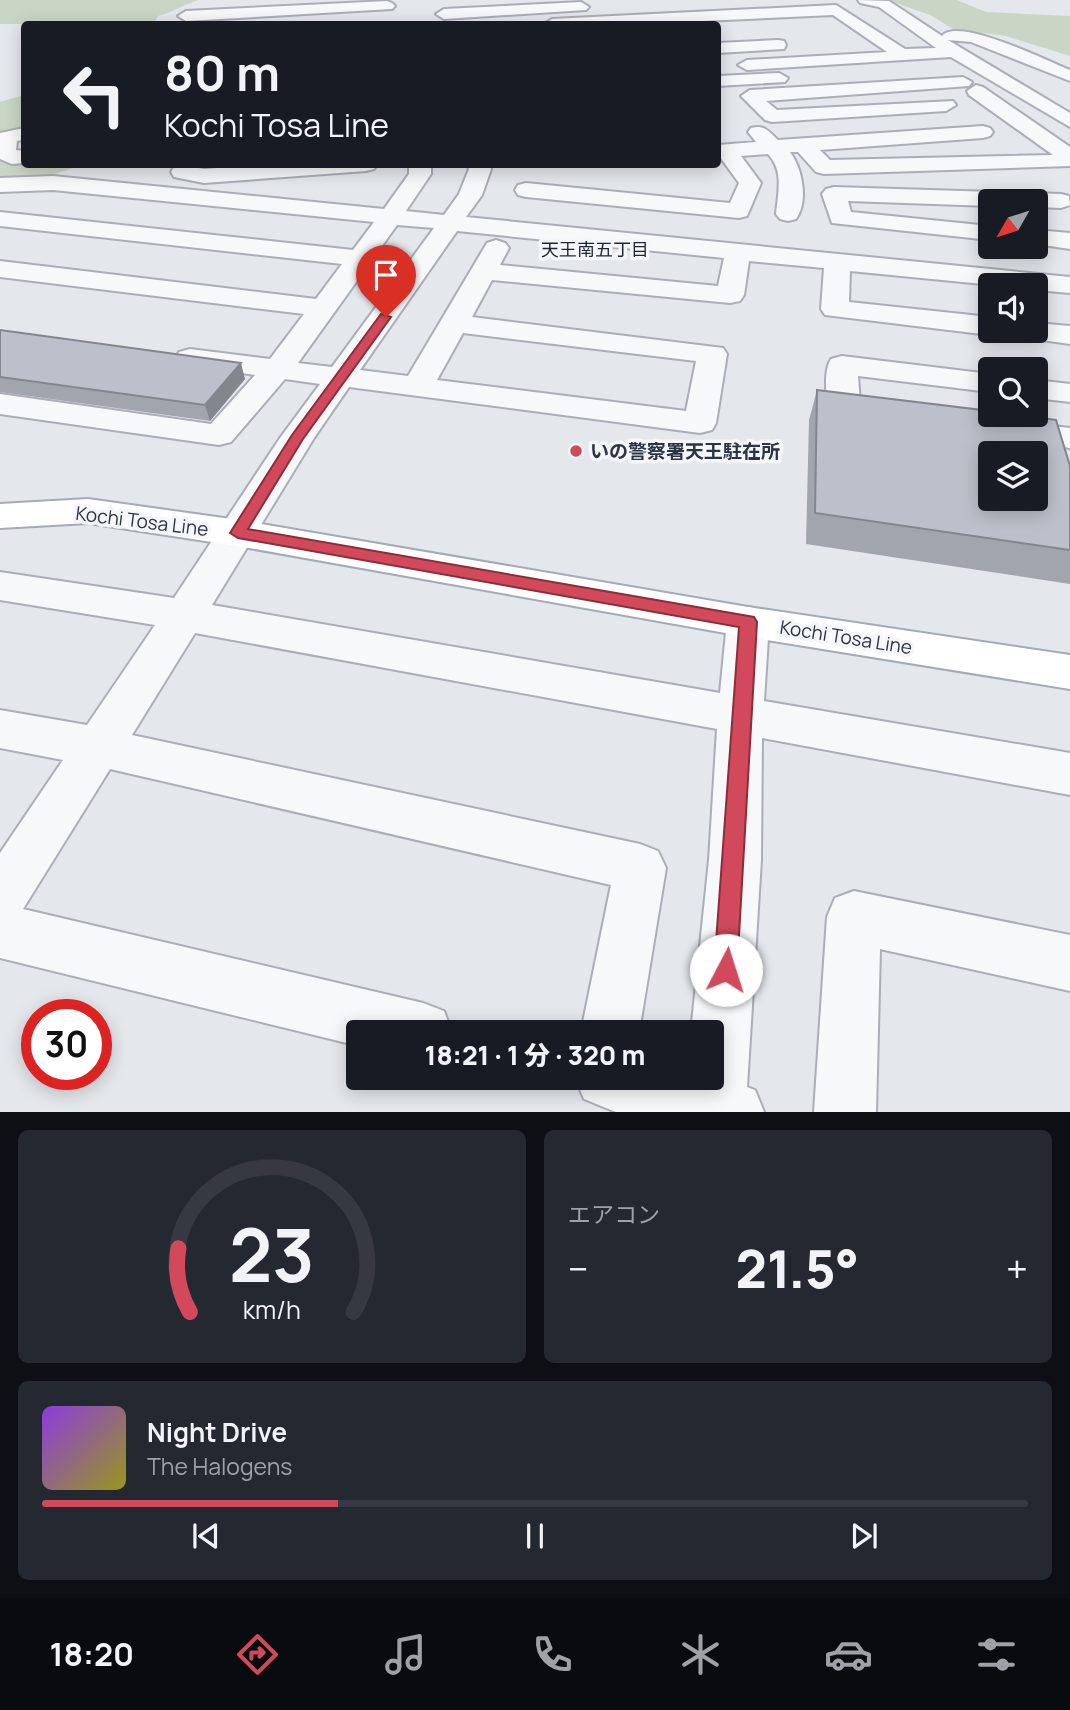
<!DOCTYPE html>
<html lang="ja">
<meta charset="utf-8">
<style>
:root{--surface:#171b24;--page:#242831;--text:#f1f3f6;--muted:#9ea1a6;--line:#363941;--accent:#d1495b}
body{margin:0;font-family:Manrope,"Noto Sans JP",sans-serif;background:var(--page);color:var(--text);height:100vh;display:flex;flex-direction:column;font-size:26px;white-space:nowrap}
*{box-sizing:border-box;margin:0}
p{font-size:23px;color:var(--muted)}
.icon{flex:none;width:38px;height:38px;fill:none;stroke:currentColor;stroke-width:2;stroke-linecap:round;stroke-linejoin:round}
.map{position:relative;height:1112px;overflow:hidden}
.details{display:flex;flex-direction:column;gap:18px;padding:18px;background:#0d0f14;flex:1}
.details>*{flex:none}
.guide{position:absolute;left:21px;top:21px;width:700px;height:147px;border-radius:7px;box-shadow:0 4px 18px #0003;background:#171b24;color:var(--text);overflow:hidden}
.needle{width:46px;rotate:231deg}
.tools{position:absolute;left:978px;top:189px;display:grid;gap:14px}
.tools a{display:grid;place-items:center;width:70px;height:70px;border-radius:7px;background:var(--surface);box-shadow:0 4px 18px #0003;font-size:35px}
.speed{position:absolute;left:21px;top:999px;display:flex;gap:14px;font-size:35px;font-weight:700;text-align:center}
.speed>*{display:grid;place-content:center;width:91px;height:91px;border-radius:50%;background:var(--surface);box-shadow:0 4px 18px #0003;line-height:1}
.speed .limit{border:10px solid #d22;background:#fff;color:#111}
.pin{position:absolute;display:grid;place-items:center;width:60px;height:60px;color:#fff;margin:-72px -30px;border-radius:50% 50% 50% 0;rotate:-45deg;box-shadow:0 0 7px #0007}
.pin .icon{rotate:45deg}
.me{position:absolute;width:77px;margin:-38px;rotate:5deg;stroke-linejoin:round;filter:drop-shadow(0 0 5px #0008)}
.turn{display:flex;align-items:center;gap:24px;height:147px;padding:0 28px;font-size:32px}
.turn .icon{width:91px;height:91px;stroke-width:2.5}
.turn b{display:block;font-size:49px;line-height:60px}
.big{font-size:52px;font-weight:800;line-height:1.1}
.details .tile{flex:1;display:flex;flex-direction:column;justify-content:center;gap:10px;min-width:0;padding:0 24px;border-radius:10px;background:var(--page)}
.details .dial{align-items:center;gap:0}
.dial svg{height:182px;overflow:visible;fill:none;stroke:var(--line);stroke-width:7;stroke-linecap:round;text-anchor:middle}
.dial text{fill:var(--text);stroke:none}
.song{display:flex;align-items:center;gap:21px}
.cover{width:84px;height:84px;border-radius:10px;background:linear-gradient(135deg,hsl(270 70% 55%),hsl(60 70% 35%))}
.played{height:7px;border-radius:4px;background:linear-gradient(90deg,var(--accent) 30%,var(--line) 30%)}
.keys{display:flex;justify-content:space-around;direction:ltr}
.heat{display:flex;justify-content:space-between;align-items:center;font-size:38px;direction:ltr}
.details .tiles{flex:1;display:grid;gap:18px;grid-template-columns:1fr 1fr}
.tile:last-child{grid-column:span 2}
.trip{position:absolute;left:346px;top:1020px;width:378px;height:70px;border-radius:7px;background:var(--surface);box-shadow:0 4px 18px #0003;font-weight:800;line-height:70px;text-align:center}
.tabs{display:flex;height:112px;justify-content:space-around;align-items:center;background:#090b0e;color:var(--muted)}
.tabs .icon{width:49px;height:49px}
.tabs .on{color:var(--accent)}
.tabs b{font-size:32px;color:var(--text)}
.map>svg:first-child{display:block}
</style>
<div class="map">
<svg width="1070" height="1112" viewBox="0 0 1070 1112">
<rect width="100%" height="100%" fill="#e4e7ec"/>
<path fill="#c9d6c5" d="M0,0H199C184,4 174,12 158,16L153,24H0Z
M888,0H957L986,12L1070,16V56L1006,36L953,29L930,15Z
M24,95V131L0,135V102Z
M0,150L13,161L24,164L73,168L42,178L0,180Z"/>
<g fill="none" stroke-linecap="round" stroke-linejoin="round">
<defs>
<path id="minor" d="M858,0L889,1L942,36C957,16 1048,61 1070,70V81L971,42L948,40L1070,113V127L951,57L747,70L738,65L747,60L887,52L833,15L637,24H544L552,19L836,5L905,49L936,48L879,7L860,3Z
M387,1L392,3L395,6L392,9L186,21L178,16L186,11Z
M581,2L589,7L586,10L444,19L436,14L444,9Z
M778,40L784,41L786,45L784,49L718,53V43Z
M779,73L788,78L785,82L718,86V76Z
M963,77L972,82L969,86L766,101L777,110L953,101L956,105L946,111L772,122L765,120L741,96L750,90Z
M976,85L983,87L1070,147V166L824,174L816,172L798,152H790C802,168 809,201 796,219L788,221L780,219L776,214C778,192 784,171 768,154L741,156L761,183L747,216L739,218L526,197L518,195L515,190L518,185L526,183L730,203L739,183L720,157H718V145L756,142L748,132L751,128C764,124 769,132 778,140L983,126L990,128L993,132L990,136L983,138L820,150L830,160L1053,155L969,95L967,91Z
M24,128V140L17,141L16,150L24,151V163L12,164L0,159V133Z
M270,164H377L374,169L366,171L204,183L174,177L171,172L174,167L182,165L204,169Z
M409,164H431V174L406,211L444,215L459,194L469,169L467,164H489L491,169L482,195L466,217L1070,277V293L1036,290V285H993L850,271L849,302L990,317V331H1001L990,335L825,315L821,309L824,268L749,261L744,295L740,301L730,303L492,280L472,317L723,348L727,354L716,423L712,430L700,433L349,387L314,438L212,605L720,693L727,622L733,611L748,607L763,611L769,622L764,701L1070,753V795L762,738L761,860L747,1087L755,1090L764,1112H616L584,1099L575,1078H712V1032H691L709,860L717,729L195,633L132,735L640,844L658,851L666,868L639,1032H581L611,885L110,769L23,909L423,1003L444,1011L452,1032H359V1046L0,958V853L63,760L0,748V710L87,725L155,625L0,600V572L174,598L280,438L320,384L285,379L231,442L219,445L0,414V394L211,424L255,375L179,364L175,358L179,352L190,349L270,359L304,314L0,277V261L316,299L342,264L0,226V212L353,250L374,222L53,190L0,192V178L53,176L384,209L409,174ZM397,225L434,228L332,367L298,363ZM457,231L724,258L718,286L500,265L509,248L505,243L496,240L487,243L408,376L360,370ZM463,333L696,361L686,411L437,380Z
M834,187L1061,194L1069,196L1070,205L1061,208L1036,207V201H990V206L848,201L851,212L990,226V240L832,223L822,194L826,189Z
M1036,230L1070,233V249L1036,244Z
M1036,323L1070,326V344L1021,337L1017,331H1036Z
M842,356L990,374V392L858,376L860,403L891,408L896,415L891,422C873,427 852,421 834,417C825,405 823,371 831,359Z
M1036,380L1070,384V402L1036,398Z
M1010,421L1070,428V448L998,438L993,431L998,424Z
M854,891L1070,935V991L880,949L876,1112H814L827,917L835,898Z"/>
<path id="major" d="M88,499L238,520L748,607L1070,655V689L748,637L238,546L88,523L0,528V504Z"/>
</defs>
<use href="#minor" stroke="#a9aeb7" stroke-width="4"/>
<use href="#major" stroke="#a3abb8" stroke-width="4"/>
<use href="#minor" fill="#f7f8fa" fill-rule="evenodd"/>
<use href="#major" fill="#fff" fill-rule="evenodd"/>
</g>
<path fill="#a1a5ae" d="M0,330L245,379L210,421L0,392Z
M817,390L1070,466V584L806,544L809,420Z"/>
<path fill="#83868d" d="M241,363L245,379L210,421L205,405Z"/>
<path fill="#bbc0ca" stroke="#83868d" stroke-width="2" fill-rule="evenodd" d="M0,330L241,363L205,405L0,377Z
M817,390L990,411V415H1018L1056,420L1070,466V550L815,513ZM990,453H1036V499H990Z"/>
<path fill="#d1495b" stroke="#882f3b" stroke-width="2" d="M381,314L391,317L303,439L248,529L754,617L757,622L737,970L734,978L726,981L718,978L714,970L739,627L238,538L230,533L292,435Z"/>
<circle fill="#d1495b" stroke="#f4f6f9" stroke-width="2.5" cx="576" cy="451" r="7"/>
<g text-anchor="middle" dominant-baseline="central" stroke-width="7" stroke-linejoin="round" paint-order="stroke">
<g font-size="18" fill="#1d2536" stroke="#f4f6f9">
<text x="595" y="249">天王南五丁目</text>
</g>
<g font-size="19" font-weight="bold" fill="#2b3445" stroke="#f4f6f9" text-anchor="start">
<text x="590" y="451">いの警察署天王駐在所</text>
</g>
<g font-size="19" fill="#2b3445" stroke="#f4f6f9">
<text transform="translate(142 521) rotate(7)">Kochi Tosa Line</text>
<text transform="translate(846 637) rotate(9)">Kochi Tosa Line</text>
</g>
</g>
</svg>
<div class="tools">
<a><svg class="needle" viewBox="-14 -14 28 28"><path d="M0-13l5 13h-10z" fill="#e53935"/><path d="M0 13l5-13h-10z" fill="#9ea1a6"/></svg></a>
<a><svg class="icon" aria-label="sound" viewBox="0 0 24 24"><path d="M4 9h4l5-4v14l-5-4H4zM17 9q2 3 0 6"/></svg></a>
<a><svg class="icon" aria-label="search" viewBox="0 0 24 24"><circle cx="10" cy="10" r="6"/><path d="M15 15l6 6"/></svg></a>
<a><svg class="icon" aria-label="layers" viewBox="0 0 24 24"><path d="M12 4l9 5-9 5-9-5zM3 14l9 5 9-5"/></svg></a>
</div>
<div class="speed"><div class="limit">30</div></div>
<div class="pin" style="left:386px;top:317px;background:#d93025"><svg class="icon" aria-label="arrive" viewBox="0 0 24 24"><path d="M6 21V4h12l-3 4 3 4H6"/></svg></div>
<svg class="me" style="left:726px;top:970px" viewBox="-20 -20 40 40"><circle r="19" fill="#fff"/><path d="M0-13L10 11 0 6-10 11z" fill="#d1495b"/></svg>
<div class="trip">18:21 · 1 分 · 320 m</div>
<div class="guide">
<div class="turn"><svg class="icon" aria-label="left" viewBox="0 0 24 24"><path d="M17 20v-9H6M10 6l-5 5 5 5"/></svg><div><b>80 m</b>Kochi Tosa Line</div></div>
</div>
</div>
<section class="details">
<div class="tiles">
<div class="tile dial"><svg viewBox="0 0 100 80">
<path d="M14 69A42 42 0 1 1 86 69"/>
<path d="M14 69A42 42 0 0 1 9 41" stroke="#d1495b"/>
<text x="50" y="56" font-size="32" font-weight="700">23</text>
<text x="50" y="72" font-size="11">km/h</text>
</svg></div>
<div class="tile"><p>エアコン</p>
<div class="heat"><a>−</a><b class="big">21.5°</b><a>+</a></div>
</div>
<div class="tile">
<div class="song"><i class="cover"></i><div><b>Night Drive</b><p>The Halogens</p></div></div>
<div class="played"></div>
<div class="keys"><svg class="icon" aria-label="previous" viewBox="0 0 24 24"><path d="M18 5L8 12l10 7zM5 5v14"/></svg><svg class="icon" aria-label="pause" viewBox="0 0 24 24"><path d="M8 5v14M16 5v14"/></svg><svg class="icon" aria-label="next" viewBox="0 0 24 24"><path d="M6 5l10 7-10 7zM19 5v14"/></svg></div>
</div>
</div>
</section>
<nav class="tabs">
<b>18:20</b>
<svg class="icon on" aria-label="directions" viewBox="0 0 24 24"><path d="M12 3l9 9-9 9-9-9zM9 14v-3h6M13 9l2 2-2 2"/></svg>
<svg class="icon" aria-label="music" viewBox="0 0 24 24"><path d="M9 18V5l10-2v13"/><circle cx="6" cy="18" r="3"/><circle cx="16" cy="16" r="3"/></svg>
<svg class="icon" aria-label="phone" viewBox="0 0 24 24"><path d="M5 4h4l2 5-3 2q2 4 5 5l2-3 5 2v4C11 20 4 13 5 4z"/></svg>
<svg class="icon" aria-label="climate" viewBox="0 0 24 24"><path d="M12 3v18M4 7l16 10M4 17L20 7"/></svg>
<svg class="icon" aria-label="car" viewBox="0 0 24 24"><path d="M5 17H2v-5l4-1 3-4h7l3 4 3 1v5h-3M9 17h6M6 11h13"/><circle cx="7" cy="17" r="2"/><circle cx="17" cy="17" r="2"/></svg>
<svg class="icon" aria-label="filters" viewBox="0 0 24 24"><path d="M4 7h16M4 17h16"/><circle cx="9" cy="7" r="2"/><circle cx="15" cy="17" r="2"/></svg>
</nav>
